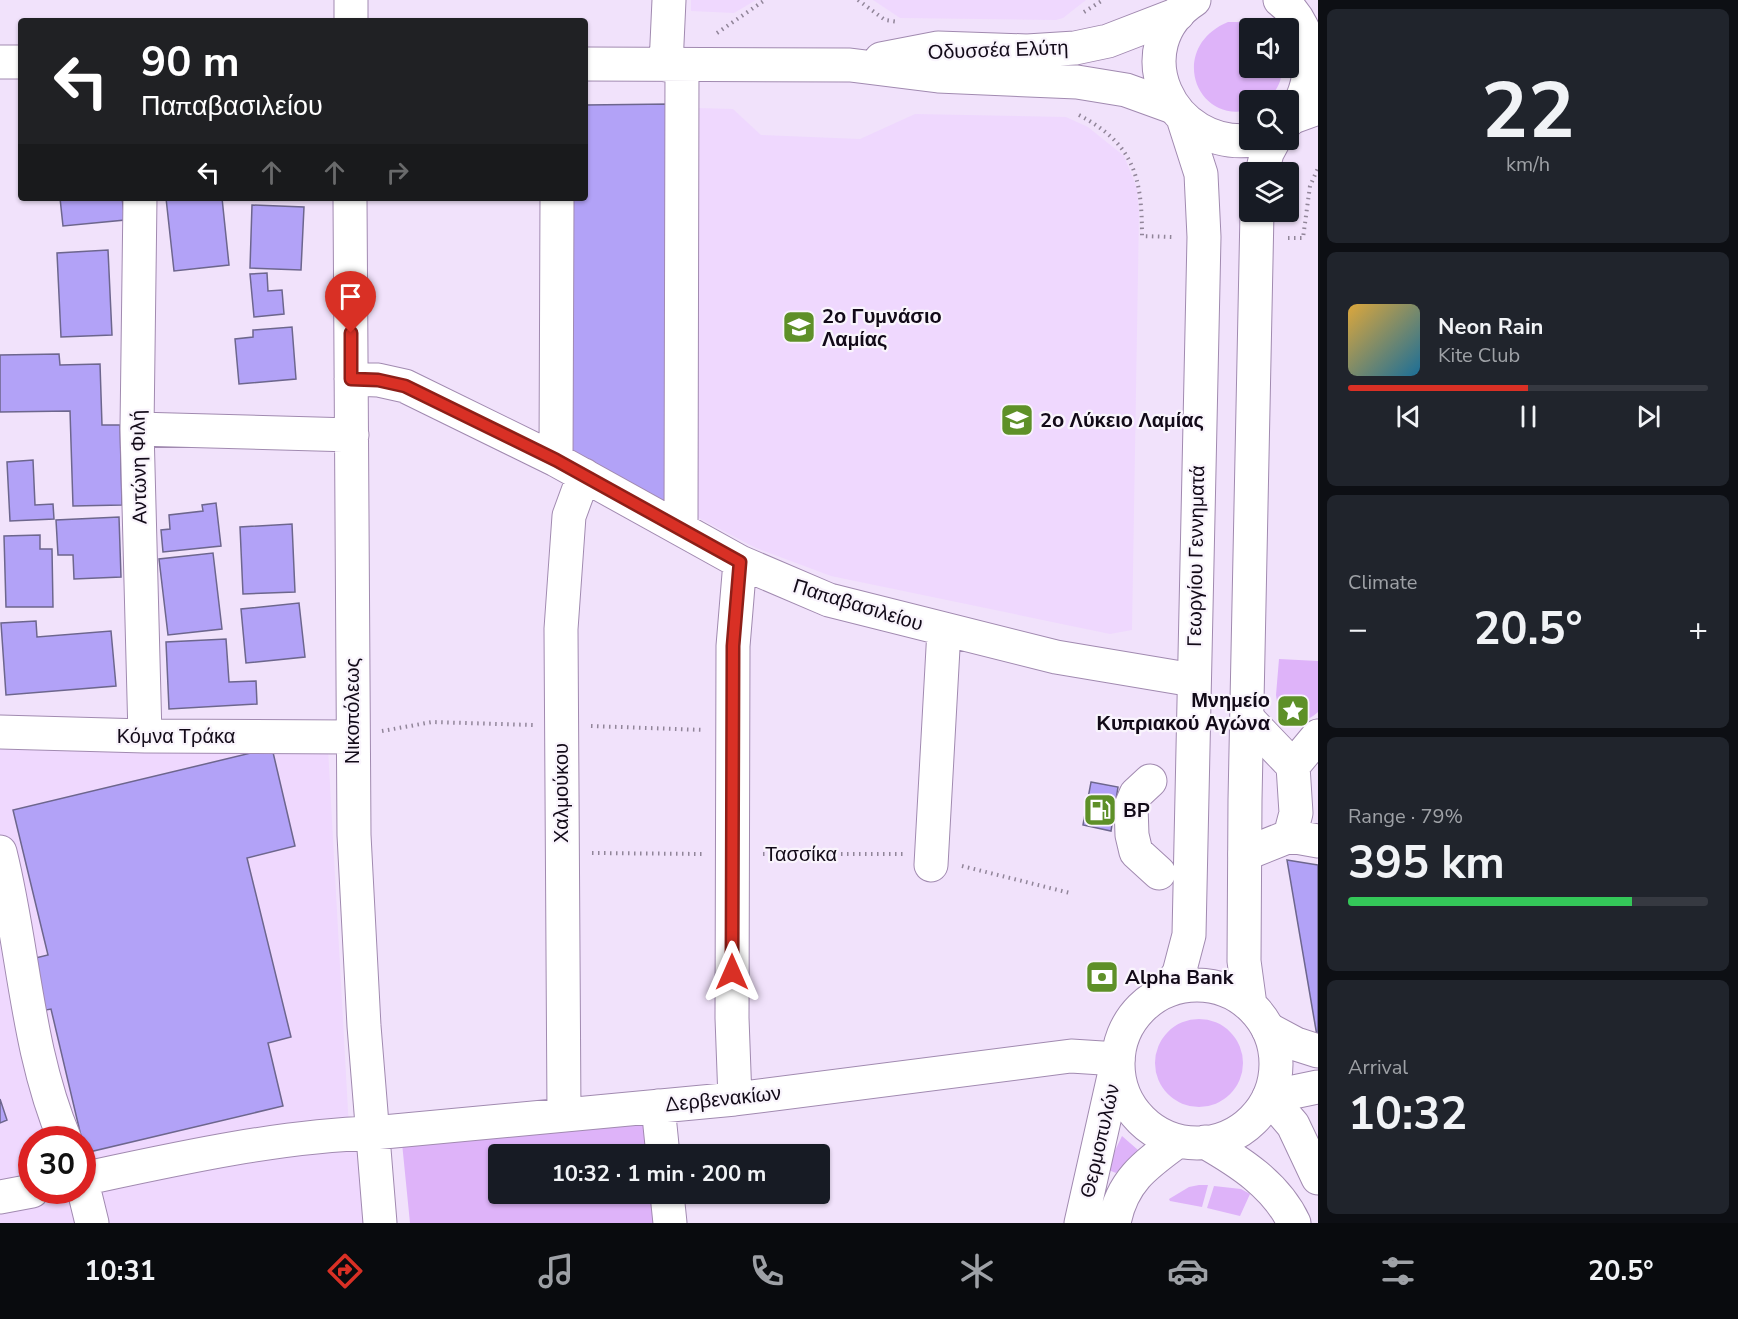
<!DOCTYPE html>
<meta charset="utf-8">
<style>
:root{--surface:#171b24;--page:#20242c;--text:#f1f3f6;--muted:#9ea1a6;--line:#363941;--accent:#d93025}
body{margin:0;font-family:"Nunito Sans",sans-serif;background:var(--page);color:var(--text);height:100vh;display:flex;flex-direction:column;font-size:22px;white-space:nowrap}
*{box-sizing:border-box;margin:0}
p{font-size:20px;color:var(--muted)}
.icon{flex:none;width:33px;height:33px;fill:none;stroke:currentColor;stroke-width:2;stroke-linecap:round;stroke-linejoin:round}
.map{position:relative;flex:1;overflow:hidden}
.drawer{display:flex;flex-direction:column;gap:9px;padding:9px;background:#0d0f14;width:420px}
.drawer>*{flex:none}
.banner{position:absolute;left:18px;top:18px;width:570px;height:183px;border-radius:6px;box-shadow:0 2px 4px #0004;background:#202124;color:#fff;overflow:hidden}
.fabs{position:absolute;left:1239px;top:18px;display:grid;gap:12px}
.fabs a{display:grid;place-items:center;width:60px;height:60px;border-radius:6px;background:var(--surface);box-shadow:0 2px 4px #0004;font-size:30px}
.speed{position:absolute;left:18px;top:1126px;display:flex;gap:12px;font-size:30px;font-weight:700;text-align:center}
.speed>*{display:grid;place-content:center;width:78px;height:78px;border-radius:50%;background:var(--surface);box-shadow:0 2px 4px #0004;line-height:1}
.speed .limit{border:9px solid #d22;background:#fff;color:#111}
.pin{position:absolute;display:grid;place-items:center;width:51px;height:51px;color:#fff;margin:-62px -26px;border-radius:50% 50% 50% 0;rotate:-45deg;box-shadow:0 0 6px #0007}
.pin .icon{rotate:45deg}
.me{position:absolute;width:66px;margin:-33px;rotate:0deg;stroke-linejoin:round;filter:drop-shadow(0 0 4px #0008)}
.turn{display:flex;align-items:center;gap:21px;height:126px;padding:0 24px;font-size:27px}
.turn .icon{width:78px;height:78px;stroke-width:2.5}
.turn b{display:block;font-size:42px;line-height:51px}
.lanes{display:flex;align-items:center;height:57px;padding:0 24px;background:#0003;justify-content:center;gap:30px;direction:ltr}
.lanes .off{opacity:.35}
.big{font-size:45px;font-weight:700;line-height:1.1}
.drawer .widget{flex:1;display:flex;flex-direction:column;justify-content:center;gap:9px;min-width:0;padding:0 21px;border-radius:9px;background:var(--page)}
.drawer .dial{align-items:center;gap:0}
.dial b{font-size:78px;line-height:1}
.song{display:flex;align-items:center;gap:18px}
.cover{width:72px;height:72px;border-radius:9px;background:linear-gradient(135deg,hsl(40 70% 55%),hsl(200 70% 35%))}
.played{height:6px;border-radius:3px;background:linear-gradient(90deg,var(--accent) 50%,var(--line) 50%)}
.keys{display:flex;justify-content:space-around;direction:ltr}
.heat{display:flex;justify-content:space-between;align-items:center;font-size:33px;direction:ltr}
.charge{height:9px;border-radius:4px;background:linear-gradient(90deg,#34c759 79%,var(--line) 0)}
.trip{position:absolute;left:488px;top:1144px;width:342px;height:60px;border-radius:6px;background:var(--surface);box-shadow:0 2px 4px #0004;font-weight:700;line-height:60px;text-align:center}
.tab-bar{display:flex;height:96px;justify-content:space-around;align-items:center;background:#090b0e;color:var(--muted)}
.tab-bar .icon{width:42px;height:42px}
.tab-bar .on{color:var(--accent)}
.tab-bar b{font-size:27px;color:var(--text)}
main{display:flex;flex:1;min-height:0}
.map>svg:first-child{display:block}
</style>
<main>
<div class="map">
<svg width="1318" height="1223" viewBox="0 0 1318 1223">
<rect width="100%" height="100%" fill="#f1e2fb"/>
<path fill="#efd8fe" fill-rule="evenodd" d="M691,0H756L734,13L691,11Z
M873,0H1086L1063,18L1056,20L900,18Z
M697,108L733,109L761,135L860,139L915,114L1066,117L1088,127L1124,156L1137,188L1139,212L1132,630L1110,634L831,576L756,548L693,515Z
M0,747L328,748L350,1147L365,1145L371,1223H0ZM32,1140H82V1191H32Z"/>
<path fill="#deb3f9" d="M1228,22H1241L1261,28H1250V68H1282C1282,81 1277,91 1267,100H1250L1249,110C1195,124 1168,47 1228,22Z
M1279,659L1318,661V712C1306,724 1292,721 1279,715L1276,695Z
M1155 1063a44 44 0 1 1 88 0a44 44 0 1 1-88 0Z
M647,1114L653,1155H498V1194H659L663,1223H410L402,1143Z
M1122,1136L1138,1150L1116,1173L1106,1169Z
M1199,1185H1208L1202,1207L1170,1201L1169,1199L1189,1187Z
M1214,1186L1241,1189L1250,1194L1240,1216L1207,1208Z"/>
<path fill="#b2a2f7" stroke="#6d668d" stroke-width="1.5" d="M671,104L672,507L565,449V198H585V105Z
M60,198H122L125,220L63,226Z
M166,198H222L229,265L174,271Z
M252,205L304,207L301,270L250,268Z
M108,250L112,335L61,337L57,253Z
M267,273L268,291L282,290L284,314L254,317L250,274Z
M292,327L296,379L239,384L235,339L253,337V330Z
M59,354L60,365L100,364L102,425H120L122,505L73,506L70,411L0,412V355Z
M33,460L35,505L53,504L54,519L10,521L7,462Z
M216,503L221,546L163,552L161,530L170,529L169,515L203,511L202,505Z
M119,517L121,577L74,579L73,555H58L56,520Z
M292,524L295,592L243,594L240,527Z
M40,535V549H52L53,607H6L4,536Z
M213,553L222,629L168,635L159,559Z
M299,603L305,657L246,663L241,609Z
M36,621L37,637L111,631L116,686L6,695L1,623Z
M226,639L229,682L256,681L257,704L169,709L166,642Z
M272,748L295,846L247,858L291,1037L268,1043L283,1106L85,1153L51,1009L35,1012L23,961L48,955L13,810Z
M1091,782L1118,787L1111,831L1083,825Z
M1287,860L1318,865V1036H1317Z
M0,1099L7,1120L0,1123Z"/>
<g fill="none" stroke-linecap="round" stroke-linejoin="round">
<defs>
<path id="minor" d="M351,21V0
M881,59L938,48L1027,51L1075,48L1108,41L1178,14
M0,62H21
M585,64L850,65L938,76L1077,82L1126,90L1173,107
M666,65L669,0
M1293,117L1318,108
M140,198L137,429L145,736
M350,198L354,835L364,1026L380,1223
M351,379L378,380L405,386L556,460L740,562L829,600L1056,657L1193,680
M137,429L352,435
M556,460L557,198
M681,529L682,65
M1248,719L1293,766
M0,732L145,736L352,737
M1293,766L1318,736
M1150,781L1136,794L1131,806L1132,835L1136,852L1159,873
M1290,836L1296,813L1293,766
M0,852C24,948 26,1048 65,1140
M1245,854L1290,836L1318,841
M931,865L944,630
M1268,1029L1296,1044L1318,1051
M1269,1097L1318,1087
M735,1099L732,1018L733,646L740,562
M658,1106L663,1155
M564,1114L561,629L569,516L584,475
M82,1179C175,1159 278,1136 373,1133L735,1099L1071,1056L1118,1059
M82,1182L92,1223
M667,1194L670,1223
M0,1197L32,1191"/>
<path id="major" d="M1194,0C1123,46 1169,151 1254,140
M1280,0C1318,29 1318,87 1288,121
M1262,172L1267,153L1274,140
M1118 1064a79 79 0 1 1 158 0a79 79 0 1 1-158 0Z
M1167,990L1179,973L1189,935L1204,237L1201,174L1184,121
M1250,1005L1244,961L1245,800L1257,212
M1269,1097L1293,1125L1318,1178
M1205,1142C1240,1162 1276,1185 1294,1223
M1081,1223L1116,1067
M1114,1223C1122,1181 1145,1165 1178,1141"/>
</defs>
<use href="#minor" stroke="#a18ab0" stroke-width="35"/>
<use href="#major" stroke="#a18ab0" stroke-width="35"/>
<path stroke="#918599" stroke-width="4" stroke-dasharray="1.5 4.5" stroke-linecap="butt" d="M858,0L885,20L899,22
M1084,12L1103,0
M717,33L765,0
M1079,115C1134,144 1142,177 1142,236L1172,237
M1288,238H1303L1310,186L1318,168
M591,726L704,730
M382,731L432,722L533,725
M592,853L702,854
M763,854H903
M962,866L1070,893"/>
<use href="#minor" stroke="#fff" stroke-width="33"/>
<use href="#major" stroke="#fff" stroke-width="33"/>
</g>
<g fill="none" stroke-linecap="round" stroke-linejoin="round">
<defs>
<path id="route" d="M351,333V379L378,380L405,386L556,460L740,562L733,646L732,972"/>
</defs>
<use href="#route" stroke="#8d1f18" stroke-width="15"/>
<use href="#route" stroke="#d93025" stroke-width="10"/>
</g>
<defs>
<symbol id="school-square" viewBox="-11 -11 22 22"><rect x="-9" y="-9" width="18" height="18" rx="4" fill="#5e9028" stroke="#f9f4fc"/><path d="M0-5L7-2L0 1L-7-2ZM-4 1L0 2.5L4 1V4Q0 6-4 4Z" fill="#fff"/></symbol>
<symbol id="sight-square" viewBox="-11 -11 22 22"><rect x="-9" y="-9" width="18" height="18" rx="4" fill="#5e9028" stroke="#f9f4fc"/><path d="M0-6L1.8-2.2L6-1.7L2.9 1.2L3.7 5.4L0 3.3L-3.7 5.4L-2.9 1.2L-6-1.7L-1.8-2.2Z" fill="#fff"/></symbol>
<symbol id="fuel-square" viewBox="-11 -11 22 22"><rect x="-9" y="-9" width="18" height="18" rx="4" fill="#5e9028" stroke="#f9f4fc"/><path d="M-5.5-6h7V0h2V4h1.3V-2.5L3-4.5l.8-.8L6-3V5H2.5V1h-1V6h-7ZM-4.2-4.7v3.2H.2V-4.7Z" fill="#fff"/></symbol>
<symbol id="bank-square" viewBox="-11 -11 22 22"><rect x="-9" y="-9" width="18" height="18" rx="4" fill="#5e9028" stroke="#f9f4fc"/><path d="M-6-4H6V4H-6ZM0-2.3a2.3 2.3 0 1 0 0 4.6a2.3 2.3 0 1 0 0-4.6Z" fill="#fff"/></symbol>
</defs>
<g fill-rule="evenodd">
<use href="#school-square" x="780" y="308" width="38" height="38"/>
<use href="#school-square" x="998" y="401" width="38" height="38"/>
<use href="#sight-square" x="1274" y="692" width="38" height="38"/>
<use href="#fuel-square" x="1081" y="791" width="38" height="38"/>
<use href="#bank-square" x="1083" y="958" width="38" height="38"/>
</g>
<g text-anchor="middle" dominant-baseline="central" stroke-width="4.5" stroke-linejoin="round" paint-order="stroke">
<g font-size="20" fill="#120a18" stroke="#f9f4fc">
<text transform="translate(998 50) rotate(-2)">Οδυσσέα Ελύτη</text>
<text transform="translate(139 467) rotate(-91)">Αντώνη Φιλή</text>
<text transform="translate(1196 556) rotate(-89)">Γεωργίου Γεννηματά</text>
<text transform="translate(858 605) rotate(17)">Παπαβασιλείου</text>
<text transform="translate(352 711) rotate(-90)">Νικοπόλεως</text>
<text x="176" y="736">Κόμνα Τράκα</text>
<text transform="translate(561 793) rotate(-90)">Χαλμούκου</text>
<text x="801" y="854">Τασσίκα</text>
<text transform="translate(723 1099) rotate(-6)">Δερβενακίων</text>
<text transform="translate(1100 1141) rotate(-77)">Θερμοπυλών</text>
</g>
<g font-size="20" font-weight="bold" fill="#120a18" stroke="#f9f4fc" text-anchor="start">
<text x="822" y="316">2ο Γυμνάσιο<tspan x="822" dy="23">Λαμίας</tspan></text>
<text x="1040" y="420">2ο Λύκειο Λαμίας</text>
<text x="1270" y="700" text-anchor="end">Μνημείο<tspan x="1270" dy="23">Κυπριακού Αγώνα</tspan></text>
<text x="1123" y="810">BP</text>
<text x="1125" y="977">Alpha Bank</text>
</g>
</g>
</svg>
<div class="fabs">
<a><svg class="icon" aria-label="sound" viewBox="0 0 24 24"><path d="M4 9h4l5-4v14l-5-4H4zM17 9q2 3 0 6"/></svg></a>
<a><svg class="icon" aria-label="search" viewBox="0 0 24 24"><circle cx="10" cy="10" r="6"/><path d="M15 15l6 6"/></svg></a>
<a><svg class="icon" aria-label="layers" viewBox="0 0 24 24"><path d="M12 4l9 5-9 5-9-5zM3 14l9 5 9-5"/></svg></a>
</div>
<div class="speed"><div class="limit">30</div></div>
<div class="pin" style="left:351px;top:333px;background:#d93025"><svg class="icon" aria-label="arrive" viewBox="0 0 24 24"><path d="M6 21V4h12l-3 4 3 4H6"/></svg></div>
<svg class="me" style="left:732px;top:972px" viewBox="-20 -20 40 40"><path d="M0-17L14 15 0 8-14 15z" fill="#d93025" stroke="#fff" stroke-width="4"/></svg>
<div class="trip">10:32 · 1 min · 200 m</div>
<div class="banner">
<div class="turn"><svg class="icon" aria-label="left" viewBox="0 0 24 24"><path d="M17 20v-9H6M10 6l-5 5 5 5"/></svg><div><b>90 m</b>Παπαβασιλείου</div></div>
<div class="lanes"><svg class="icon" aria-label="left" viewBox="0 0 24 24"><path d="M17 20v-9H6M10 6l-5 5 5 5"/></svg><svg class="icon off" aria-label="ahead" viewBox="0 0 24 24"><path d="M12 20V5M6 11l6-6 6 6"/></svg><svg class="icon off" aria-label="ahead" viewBox="0 0 24 24"><path d="M12 20V5M6 11l6-6 6 6"/></svg><svg class="icon off" aria-label="right" viewBox="0 0 24 24"><path d="M7 20v-9h11M14 6l5 5-5 5"/></svg></div>
</div>
</div>
<section class="drawer">
<div class="widget dial"><b>22</b><p>km/h</p></div>
<div class="widget">
<div class="song"><i class="cover"></i><div><b>Neon Rain</b><p>Kite Club</p></div></div>
<div class="played"></div>
<div class="keys"><svg class="icon" aria-label="previous" viewBox="0 0 24 24"><path d="M18 5L8 12l10 7zM5 5v14"/></svg><svg class="icon" aria-label="pause" viewBox="0 0 24 24"><path d="M8 5v14M16 5v14"/></svg><svg class="icon" aria-label="next" viewBox="0 0 24 24"><path d="M6 5l10 7-10 7zM19 5v14"/></svg></div>
</div>
<div class="widget"><p>Climate</p>
<div class="heat"><a>−</a><b class="big">20.5°</b><a>+</a></div>
</div>
<div class="widget"><p>Range · 79%</p><b class="big">395 km</b><div class="charge"></div></div>
<div class="widget"><p>Arrival</p><b class="big">10:32</b></div>
</section>
</main>
<nav class="tab-bar">
<b>10:31</b>
<svg class="icon on" aria-label="directions" viewBox="0 0 24 24"><path d="M12 3l9 9-9 9-9-9zM9 14v-3h6M13 9l2 2-2 2"/></svg>
<svg class="icon" aria-label="music" viewBox="0 0 24 24"><path d="M9 18V5l10-2v13"/><circle cx="6" cy="18" r="3"/><circle cx="16" cy="16" r="3"/></svg>
<svg class="icon" aria-label="phone" viewBox="0 0 24 24"><path d="M5 4h4l2 5-3 2q2 4 5 5l2-3 5 2v4C11 20 4 13 5 4z"/></svg>
<svg class="icon" aria-label="climate" viewBox="0 0 24 24"><path d="M12 3v18M4 7l16 10M4 17L20 7"/></svg>
<svg class="icon" aria-label="car" viewBox="0 0 24 24"><path d="M5 17H2v-5l4-1 3-4h7l3 4 3 1v5h-3M9 17h6M6 11h13"/><circle cx="7" cy="17" r="2"/><circle cx="17" cy="17" r="2"/></svg>
<svg class="icon" aria-label="filters" viewBox="0 0 24 24"><path d="M4 7h16M4 17h16"/><circle cx="9" cy="7" r="2"/><circle cx="15" cy="17" r="2"/></svg>
<b>20.5°</b>
</nav>
